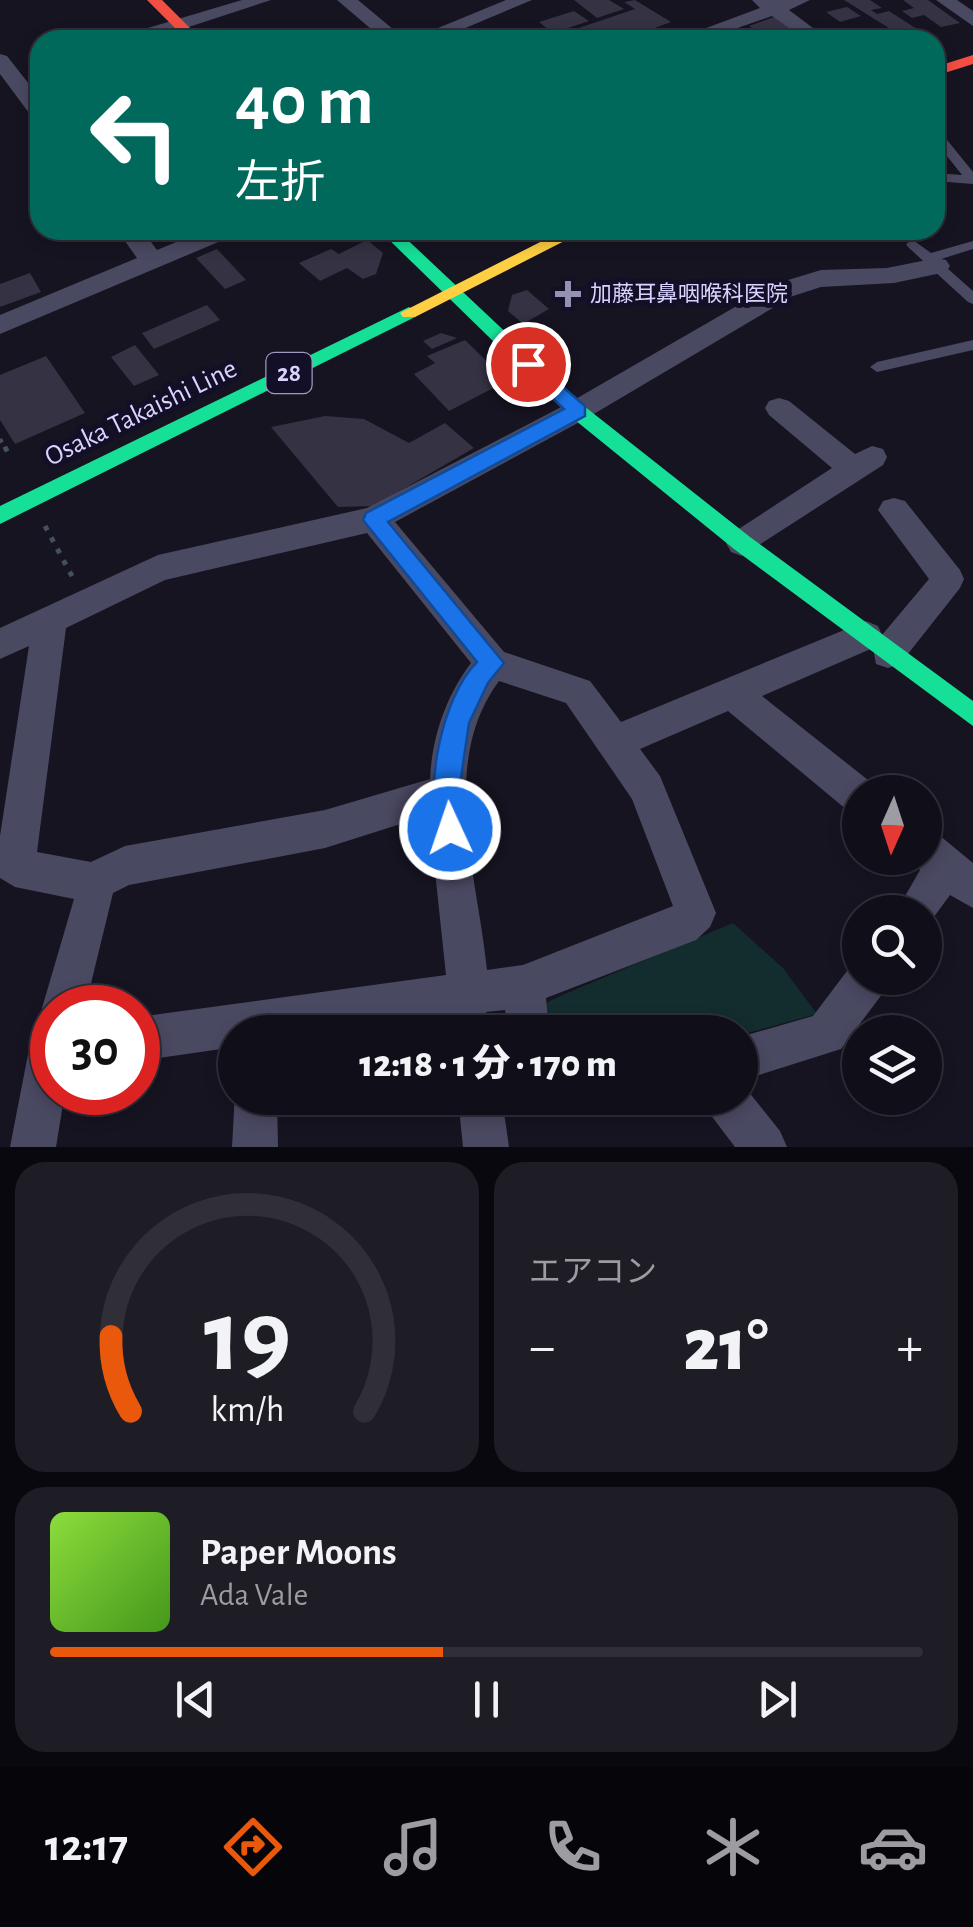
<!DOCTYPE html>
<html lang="ja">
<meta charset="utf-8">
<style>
:root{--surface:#100f19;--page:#1e1d26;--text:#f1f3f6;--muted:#9c9ca2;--line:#302f38;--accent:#ea580c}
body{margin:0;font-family:"Alegreya Sans","Noto Sans JP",sans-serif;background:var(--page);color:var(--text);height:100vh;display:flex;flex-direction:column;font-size:38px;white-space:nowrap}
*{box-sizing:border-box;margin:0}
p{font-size:32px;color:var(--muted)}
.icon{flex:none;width:55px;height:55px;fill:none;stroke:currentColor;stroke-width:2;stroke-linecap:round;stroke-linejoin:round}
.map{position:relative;height:1147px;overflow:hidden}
.details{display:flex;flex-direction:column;gap:15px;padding:15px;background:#09080e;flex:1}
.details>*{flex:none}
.guide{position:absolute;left:30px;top:30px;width:915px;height:210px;border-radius:30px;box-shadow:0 5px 15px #0003,0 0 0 2px var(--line);background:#00695c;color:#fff;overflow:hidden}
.needle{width:65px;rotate:183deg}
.tools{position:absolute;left:842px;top:775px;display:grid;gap:20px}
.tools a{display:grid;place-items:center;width:100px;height:100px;border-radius:50%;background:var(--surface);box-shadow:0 5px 15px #0003,0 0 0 2px var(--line);font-size:50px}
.speed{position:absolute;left:30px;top:985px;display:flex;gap:20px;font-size:50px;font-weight:700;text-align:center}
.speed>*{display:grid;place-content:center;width:130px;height:130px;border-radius:50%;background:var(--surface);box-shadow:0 5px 15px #0003,0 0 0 2px var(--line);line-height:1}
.speed .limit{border:15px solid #d22;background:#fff;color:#111}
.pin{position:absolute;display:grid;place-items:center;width:85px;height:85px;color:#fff;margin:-42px;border:5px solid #fff;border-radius:50%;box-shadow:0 2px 10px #0007}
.me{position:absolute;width:110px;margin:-55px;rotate:357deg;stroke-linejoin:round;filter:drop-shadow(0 0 8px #0008)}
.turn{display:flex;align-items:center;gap:35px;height:210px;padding:0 40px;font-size:45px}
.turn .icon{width:130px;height:130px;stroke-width:2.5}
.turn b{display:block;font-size:70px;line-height:85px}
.big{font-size:75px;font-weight:800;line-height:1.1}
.details .widget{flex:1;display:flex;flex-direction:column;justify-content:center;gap:15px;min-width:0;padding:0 35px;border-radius:30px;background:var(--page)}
.details .dial{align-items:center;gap:0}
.dial svg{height:260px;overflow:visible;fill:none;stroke:var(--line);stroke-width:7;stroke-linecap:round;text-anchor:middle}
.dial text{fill:var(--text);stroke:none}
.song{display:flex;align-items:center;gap:30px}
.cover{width:120px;height:120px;border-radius:15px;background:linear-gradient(135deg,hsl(90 70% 55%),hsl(100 70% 35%))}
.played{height:10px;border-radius:5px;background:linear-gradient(90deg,var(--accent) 45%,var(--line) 45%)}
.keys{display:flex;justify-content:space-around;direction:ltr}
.heat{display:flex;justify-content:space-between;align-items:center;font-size:55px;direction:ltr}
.details .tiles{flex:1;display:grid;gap:15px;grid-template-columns:1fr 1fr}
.widget:last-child{grid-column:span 2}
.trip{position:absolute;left:218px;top:1015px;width:540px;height:100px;border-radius:50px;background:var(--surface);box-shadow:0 5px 15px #0003,0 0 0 2px var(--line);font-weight:800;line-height:100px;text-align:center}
.tabs{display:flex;height:160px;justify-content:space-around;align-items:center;background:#06060a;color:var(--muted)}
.tabs .icon{width:70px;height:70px}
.tabs .current{color:var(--accent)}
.tabs b{font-size:45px;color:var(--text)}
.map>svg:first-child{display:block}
</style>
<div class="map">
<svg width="973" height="1147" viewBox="0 0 973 1147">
<rect width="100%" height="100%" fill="#161421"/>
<path fill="#132c2d" d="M733,923L783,968L817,1014L740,1035L603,1032L543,1012L546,1003L560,996Z"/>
<path fill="#343243" d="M574,0H609L624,9L597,18Z
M635,0L671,22L622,40H560L555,36L635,9L624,2Z
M844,0H870L882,8L871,10L877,14L889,11L923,33L905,38Z
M903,0H928L960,23L941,27L924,15L912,18L902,11L914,8Z
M847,7L861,16L840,22L826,12Z
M574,11L589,21L553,33L539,22Z
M774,17L808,40H770L749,26Z
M416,230H472L452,240L423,237Z
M367,240L383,253L376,274L363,279L347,268L320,281L299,263L331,249L339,254Z
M217,249L246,280L225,289L196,258Z
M30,273L41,292L0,307V284Z
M527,290L549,309L523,324L508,311L512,295Z
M207,305L220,320L154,349L142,333Z
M441,333L457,338L432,349L423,341Z
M465,340L507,381L449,411L414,374L435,363L427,356Z
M135,345L159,375L134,386L111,357Z
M46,356L85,413L15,444L0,420V375Z
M325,416L364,419L409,443L445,423L474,448L374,506L338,507L271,427Z"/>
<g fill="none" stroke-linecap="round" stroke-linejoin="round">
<path stroke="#44505f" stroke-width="4" stroke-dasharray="4 5" stroke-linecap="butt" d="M0,439L6,450"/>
<path stroke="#44505f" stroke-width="5" stroke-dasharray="5 8" stroke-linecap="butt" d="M5,447L9,455
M45,526L73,578"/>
<path fill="#4a4962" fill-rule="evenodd" d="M935,129L939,130L973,172V184L935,181V173L962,175L935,141Z
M913,240L931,253L973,241V249L938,260L973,291V304L968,302L908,247L906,244Z
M973,340V350L877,372L870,367L877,362Z"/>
<path fill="#4a4962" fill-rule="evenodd" d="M242,0H271L149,40H118L121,36Z
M337,0H358L406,40H384Z
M506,0H532L437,40H409Z
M752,0H810L789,10L829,40H806L772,16L703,40H674L760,8Z
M936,0H957L973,11V26Z
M0,54L7,56L40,98V118L32,117L0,74Z
M117,230H142L157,250L205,230H238L235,235L0,334V315L137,258Z
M937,258L946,260L950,266L946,272L894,283L821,287L793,296L587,418L395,522L504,652L590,681L621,722L866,621L878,626L882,635L929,579L878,510L883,501L894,498L905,501L960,570L964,579L960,588L900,664L888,668L876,664L873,648L762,696L873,784L877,792H860V815L847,810L728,711L640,749L660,776L716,913L710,927L696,940L546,998L549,1032H509L505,1010L486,1012L491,1032H449L444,1018L341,1032H235V1047L138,1061V1017L446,975L429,815L325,848L129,885L113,893L85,1008H52V1092H65L56,1147H10L30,1044L37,1029L49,1024L42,1008L74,899L15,887L0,878V836L29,646L0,659V628L158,555L367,508L567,404L775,284L821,270L887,268ZM367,533L471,663C446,696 432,737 430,779L325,810L125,846L91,862L37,852L66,628L165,580ZM499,681L566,703L632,799L673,906L523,965L487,970C478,877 438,763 499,681Z
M779,398L789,401L855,454L872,446L883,449L887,457L883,465L742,556L731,552L726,543L731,534L832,468L769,415L765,408L769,401Z
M925,830L939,835L973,863V908L950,895L925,929V912H896L920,870L909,858H925Z
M860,960V978H889L883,993L841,1049L740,1081V1037L813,1016L853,963Z
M740,1081L780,1131L787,1147H735L710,1114L704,1098H740Z
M235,1092V1098H277L278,1147H232Z
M458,1098H502L509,1147H463Z"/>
<path fill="#16e098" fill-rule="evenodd" d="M379,230H397L584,406L750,537L973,701V726L734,549L570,416Z
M409,307L418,313L415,317L0,524V506Z"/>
<path fill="#ffcf43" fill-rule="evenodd" d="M564,230H586L415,317H403L400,313Z"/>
<path fill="#f24e42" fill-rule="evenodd" d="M147,0H162L202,40H187Z
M973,55V64L935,76V67Z"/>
</g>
<path fill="#1a73e8" stroke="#114b97" stroke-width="2.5" d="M528,357L585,406V416L388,522L504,663L488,683L469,723L459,792L464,829L460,839L450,842L441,839C422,793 442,696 477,662L363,520L366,513L564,409L521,368L518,364Z"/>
<path fill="#9591b1" stroke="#130f26" stroke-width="4" d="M563 279h10v10h10v10h-10v10h-10v-10h-10v-10h10z"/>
<g text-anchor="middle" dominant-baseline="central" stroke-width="10" stroke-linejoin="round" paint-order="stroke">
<g font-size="22" fill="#d9d4ff" stroke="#130f26" text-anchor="start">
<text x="590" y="294">加藤耳鼻咽喉科医院</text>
</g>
<rect fill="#130f26" stroke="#9e99be" stroke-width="2.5" x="266.5" y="353" width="45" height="40" rx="8"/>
<g font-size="25" font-weight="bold" fill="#d9d4ff">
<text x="289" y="373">28</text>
</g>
<g font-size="28" fill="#d9d4ff" stroke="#130f26">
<text transform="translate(141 413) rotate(-26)">Osaka Takaishi Line</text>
</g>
</g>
</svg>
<div class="tools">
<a><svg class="needle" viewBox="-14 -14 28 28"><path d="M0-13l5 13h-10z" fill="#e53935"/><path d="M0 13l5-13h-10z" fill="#9c9ca2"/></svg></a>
<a><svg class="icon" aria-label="search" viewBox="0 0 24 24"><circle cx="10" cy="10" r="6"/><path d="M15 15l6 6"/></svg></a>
<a><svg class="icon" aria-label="layers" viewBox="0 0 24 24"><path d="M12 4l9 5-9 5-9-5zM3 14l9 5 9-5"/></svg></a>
</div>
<div class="speed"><div class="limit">30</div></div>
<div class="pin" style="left:528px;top:364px;background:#d93025"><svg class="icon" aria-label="arrive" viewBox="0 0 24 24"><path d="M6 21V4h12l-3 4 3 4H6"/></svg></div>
<svg class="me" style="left:450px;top:829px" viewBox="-20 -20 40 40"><circle r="17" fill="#1a73e8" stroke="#fff" stroke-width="3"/><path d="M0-11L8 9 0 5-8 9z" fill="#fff"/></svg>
<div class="trip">12:18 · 1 分 · 170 m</div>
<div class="guide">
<div class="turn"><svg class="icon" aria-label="left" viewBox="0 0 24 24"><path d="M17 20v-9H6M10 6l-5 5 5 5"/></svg><div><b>40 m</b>左折</div></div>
</div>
</div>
<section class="details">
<div class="tiles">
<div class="widget dial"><svg viewBox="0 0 100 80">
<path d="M14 69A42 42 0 1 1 86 69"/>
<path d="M14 69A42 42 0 0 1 8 46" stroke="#ea580c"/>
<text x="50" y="56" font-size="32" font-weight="700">19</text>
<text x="50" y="72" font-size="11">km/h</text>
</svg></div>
<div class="widget"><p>エアコン</p>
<div class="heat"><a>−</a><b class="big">21°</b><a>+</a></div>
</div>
<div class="widget">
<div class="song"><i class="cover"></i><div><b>Paper Moons</b><p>Ada Vale</p></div></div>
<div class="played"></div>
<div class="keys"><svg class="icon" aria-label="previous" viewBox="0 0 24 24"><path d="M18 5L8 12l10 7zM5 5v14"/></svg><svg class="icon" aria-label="pause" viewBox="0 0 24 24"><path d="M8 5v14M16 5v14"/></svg><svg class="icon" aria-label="next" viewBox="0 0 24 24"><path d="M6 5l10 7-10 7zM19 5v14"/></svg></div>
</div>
</div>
</section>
<nav class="tabs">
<b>12:17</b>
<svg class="icon current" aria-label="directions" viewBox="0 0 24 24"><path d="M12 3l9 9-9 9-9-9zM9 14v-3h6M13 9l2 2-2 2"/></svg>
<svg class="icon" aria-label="music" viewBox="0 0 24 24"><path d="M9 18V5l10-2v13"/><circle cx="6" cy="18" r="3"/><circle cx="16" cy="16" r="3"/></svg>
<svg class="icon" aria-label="phone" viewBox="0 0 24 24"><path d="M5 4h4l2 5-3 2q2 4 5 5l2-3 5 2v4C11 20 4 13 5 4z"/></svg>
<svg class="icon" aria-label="climate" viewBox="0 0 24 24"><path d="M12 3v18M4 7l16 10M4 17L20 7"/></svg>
<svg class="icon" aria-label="car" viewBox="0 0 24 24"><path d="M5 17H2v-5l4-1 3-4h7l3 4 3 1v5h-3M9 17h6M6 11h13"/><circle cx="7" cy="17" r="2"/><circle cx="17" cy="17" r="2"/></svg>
</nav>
